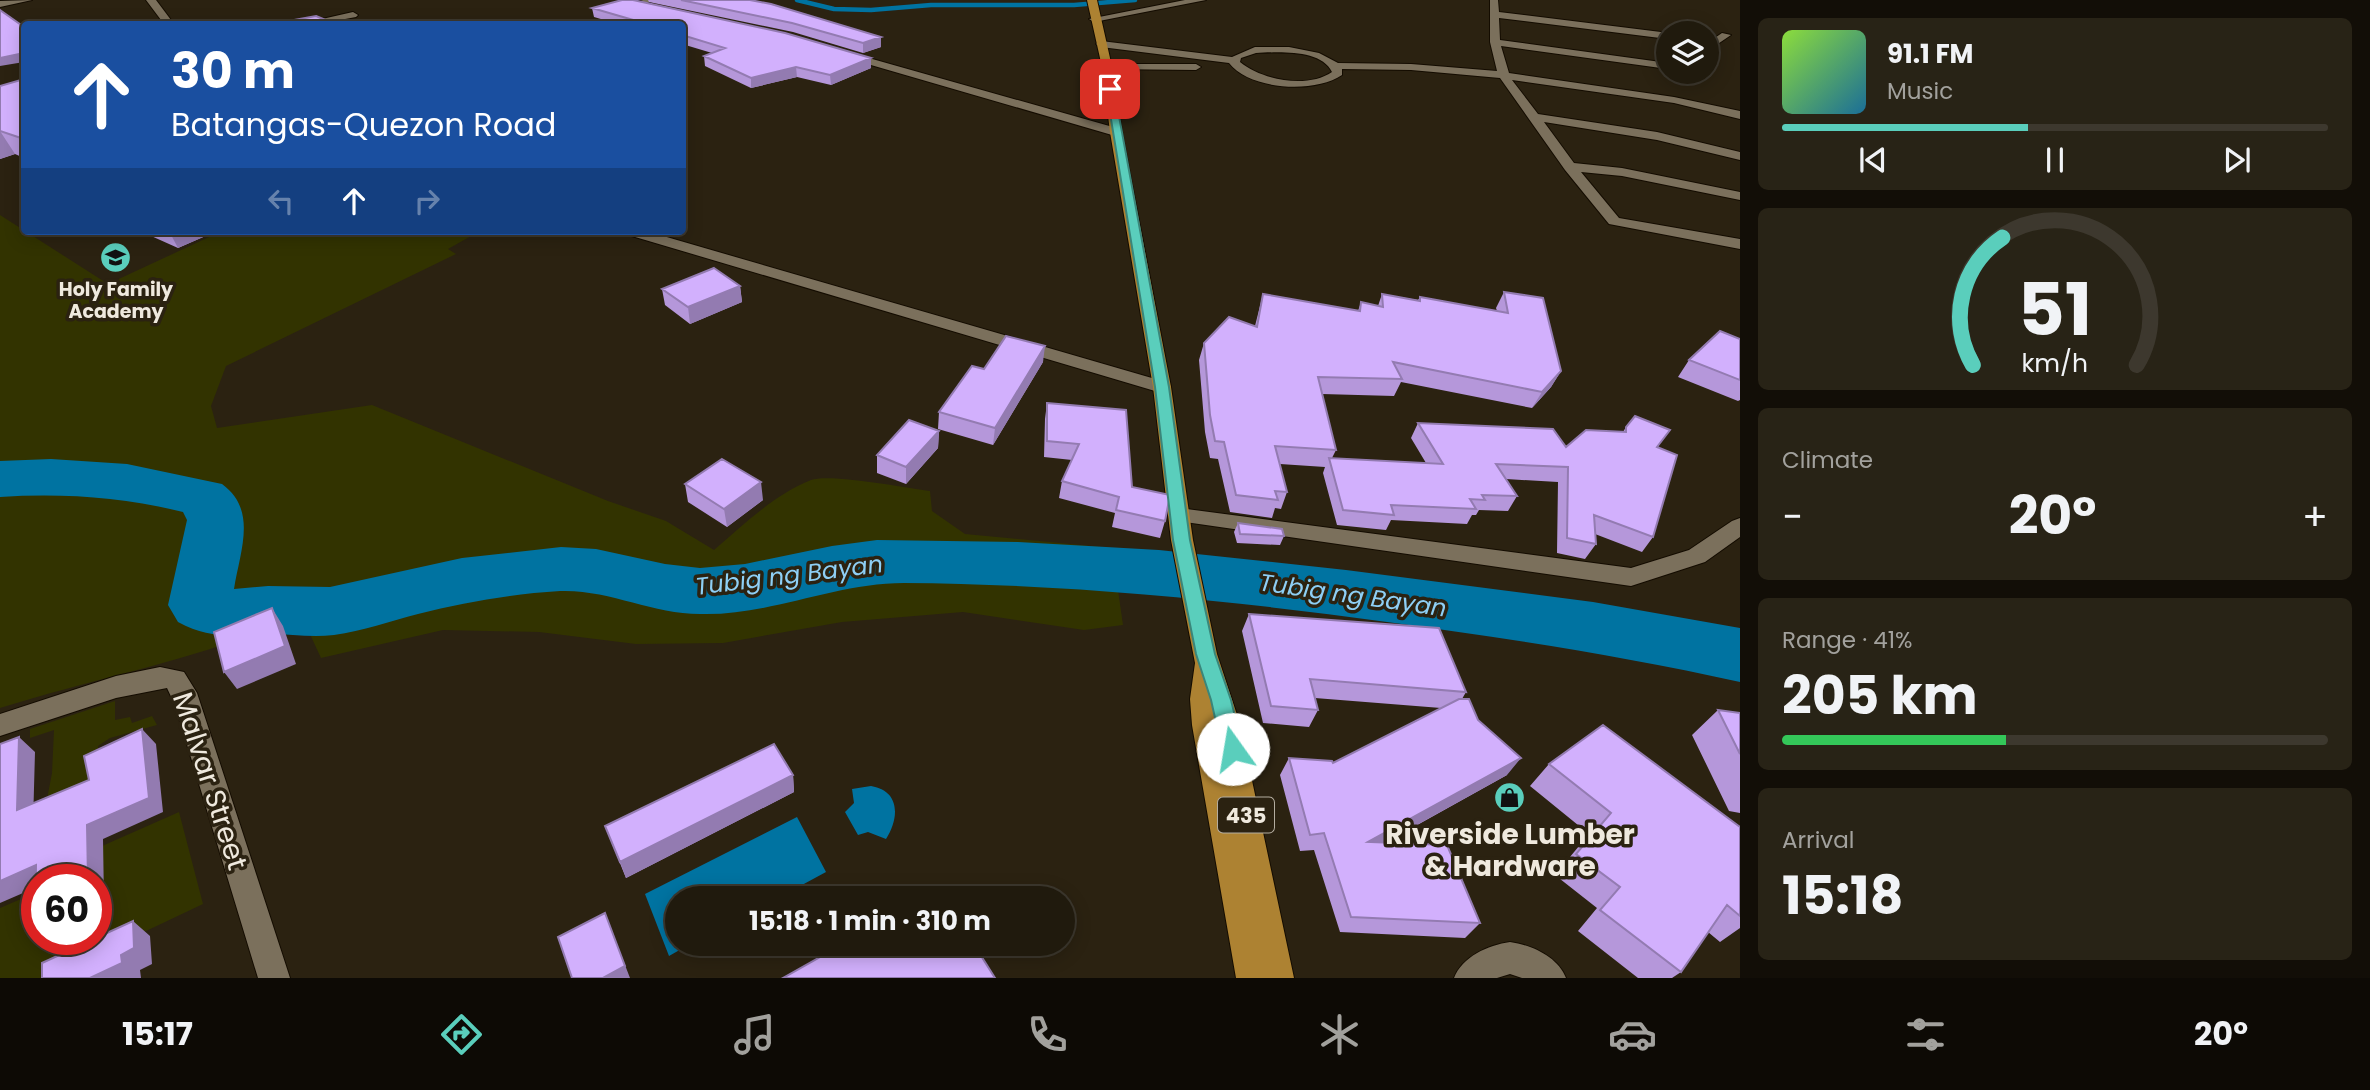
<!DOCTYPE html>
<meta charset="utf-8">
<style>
:root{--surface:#201a0d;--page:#282316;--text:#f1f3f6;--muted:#a2a19d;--line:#3d382e;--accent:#5acebc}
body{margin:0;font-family:Poppins,sans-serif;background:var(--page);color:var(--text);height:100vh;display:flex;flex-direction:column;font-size:26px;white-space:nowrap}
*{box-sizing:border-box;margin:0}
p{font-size:23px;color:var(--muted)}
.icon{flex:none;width:38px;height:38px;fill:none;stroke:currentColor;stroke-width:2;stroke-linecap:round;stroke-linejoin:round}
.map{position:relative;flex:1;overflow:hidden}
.drawer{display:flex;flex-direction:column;gap:18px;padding:18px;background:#120e07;width:630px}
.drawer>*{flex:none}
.top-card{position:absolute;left:21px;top:21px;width:665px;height:214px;border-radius:7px;box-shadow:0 4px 18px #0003,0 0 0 2px var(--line);background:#1a4fa0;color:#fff;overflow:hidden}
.tools{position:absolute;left:1656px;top:21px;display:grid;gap:14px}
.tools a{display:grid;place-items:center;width:63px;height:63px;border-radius:50%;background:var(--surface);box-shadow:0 4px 18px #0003,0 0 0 2px var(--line);font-size:35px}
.speed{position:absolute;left:21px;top:864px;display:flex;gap:14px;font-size:35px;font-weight:700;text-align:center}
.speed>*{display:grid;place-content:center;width:91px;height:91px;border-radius:50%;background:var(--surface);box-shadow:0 4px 18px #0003,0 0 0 2px var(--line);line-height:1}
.speed .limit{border:10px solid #d22;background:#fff;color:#111}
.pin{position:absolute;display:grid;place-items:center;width:60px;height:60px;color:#fff;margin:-30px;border-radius:14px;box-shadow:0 4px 10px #0006}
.me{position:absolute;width:77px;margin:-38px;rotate:347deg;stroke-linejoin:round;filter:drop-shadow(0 0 5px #0008)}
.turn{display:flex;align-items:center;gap:24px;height:147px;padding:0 35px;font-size:32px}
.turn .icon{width:91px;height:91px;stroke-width:2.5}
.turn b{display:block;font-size:49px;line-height:60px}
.lanes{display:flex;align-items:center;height:66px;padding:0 35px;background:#0003;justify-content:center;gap:35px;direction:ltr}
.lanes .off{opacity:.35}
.big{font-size:52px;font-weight:700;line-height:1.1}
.drawer .tile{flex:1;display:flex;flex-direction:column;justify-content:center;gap:10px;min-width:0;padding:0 24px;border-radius:10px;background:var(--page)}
.drawer .dial{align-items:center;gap:0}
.dial svg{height:182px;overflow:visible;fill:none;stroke:var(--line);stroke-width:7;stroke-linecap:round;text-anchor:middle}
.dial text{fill:var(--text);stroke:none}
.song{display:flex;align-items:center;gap:21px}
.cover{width:84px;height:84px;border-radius:10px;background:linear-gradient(135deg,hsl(90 70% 55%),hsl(200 70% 35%))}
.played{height:7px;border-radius:4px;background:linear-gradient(90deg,var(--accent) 45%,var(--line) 45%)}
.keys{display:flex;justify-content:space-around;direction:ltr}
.heat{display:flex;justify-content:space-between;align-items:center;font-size:38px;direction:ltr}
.charge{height:10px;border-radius:5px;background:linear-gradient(90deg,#34c759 41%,var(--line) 0)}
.trip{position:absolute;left:665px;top:886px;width:410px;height:70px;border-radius:35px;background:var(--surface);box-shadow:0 4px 18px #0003,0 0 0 2px var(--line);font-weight:700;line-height:70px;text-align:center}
.dock{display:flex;height:112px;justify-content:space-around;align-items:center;background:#0d0a05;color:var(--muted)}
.dock .icon{width:49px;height:49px}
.dock .selected{color:var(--accent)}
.dock b{font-size:32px;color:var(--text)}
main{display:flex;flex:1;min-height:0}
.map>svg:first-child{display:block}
</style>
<main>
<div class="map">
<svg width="1740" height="978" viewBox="0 0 1740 978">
<rect width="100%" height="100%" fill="#2b2211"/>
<path fill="#323300" d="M0,215L108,284L222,231H480L448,249L456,254L226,366L211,406L217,428L372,405L608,501L666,521L714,550C743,525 775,494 811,480C830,473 907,488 930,491L932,511L965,534L1112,548L1123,625L1084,630L963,612L842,622L723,643L636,644L539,632L443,630L321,658L308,630L296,635L289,623L276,625C187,662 92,679 0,708Z
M115,701V720L130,717L132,723L152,716L157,725L110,738L98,746L96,791L47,799L52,773L54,730L30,738V729Z
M179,812L203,904L47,978H0V908L37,892V940H96V880L41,873Z"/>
<path fill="#0073a1" d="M871,786C901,791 899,819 886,839L868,832L858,835L845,812L854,803L852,789Z
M797,817L826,872L778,898H677V943H692L669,956L645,894Z"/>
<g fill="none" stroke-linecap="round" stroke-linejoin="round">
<path stroke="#0073a1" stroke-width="4.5" d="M797,0L834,9L871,10L931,5H1074L1135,0"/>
<path fill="#0073a1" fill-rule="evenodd" d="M51,459L127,464L222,484C258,510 240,551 234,589L268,586L330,587L462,558L561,547L596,549L665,564L700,568L745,564L832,546L877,540L1018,542L1159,550L1346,570L1593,602L1740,628V682C1623,656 1506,638 1387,622C1227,600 1066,584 904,583C834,583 770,616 700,614C652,614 608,589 560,591C512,594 464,602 418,614C390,621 363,631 334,635C312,638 291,634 270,634C234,635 211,640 178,622L168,605L187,520L183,512C123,497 62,493 0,497V461Z"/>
<defs>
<path id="street" d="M146,0H156L174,24H164Z
M643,0H656L635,7V3Z
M1490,0H1498L1499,12L1669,33L1668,39L1499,18L1500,40L1668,63V69L1501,46L1509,73L1674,97L1740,111V119L1674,103L1512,80L1538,114L1657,132L1740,152V160L1657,140L1544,122L1574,163L1622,168L1740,192V200L1622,176L1581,172L1619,218L1740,239V249L1609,224L1565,170L1500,78L1411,70L1342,69V75C1314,94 1250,90 1229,63L1101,47L1096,44L1101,41L1232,57L1255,47H1289L1319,53L1338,63L1411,64L1497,71L1490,42ZM1256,53C1278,52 1321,49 1332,72C1307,89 1262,80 1240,62L1241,58Z
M353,12L358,15L356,17L318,24H300Z
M1722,33L1731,35L1706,52V44Z
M844,51L1120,129L1122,132L1116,136L1112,135L840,56L839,54Z
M1107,64H1196L1201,67L1196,70L1103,69V65Z
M623,231H646L1169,383L1171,387L1162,393L1155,391L625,234Z
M1179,508L1631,568L1689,550L1732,521L1740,518V537L1705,562L1631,586L1171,520L1168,515L1171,510Z
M160,667L184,672L197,693L290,978H258L175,705L167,688L116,698L0,736V714L116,676Z
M1510,942C1532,945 1558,957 1566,978H1522L1510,974L1497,978H1454C1462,957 1488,945 1510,942Z"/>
<path id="secondary" d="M32,0L0,7V1Z
M1185,0H1206L1094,22L1089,19Z"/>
<path id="primary" d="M1087,0H1097L1112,67L1122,132L1171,387L1193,540L1217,654L1240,724L1294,978H1236L1192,725L1190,699L1195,663L1171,540L1153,387L1110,132L1102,67Z"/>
</defs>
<use href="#street" stroke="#140c00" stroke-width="2"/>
<use href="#secondary" stroke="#140c00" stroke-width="2"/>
<use href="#primary" stroke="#140c00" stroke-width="2"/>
<use href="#street" fill="#7b705c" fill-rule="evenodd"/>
<use href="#secondary" fill="#7b705c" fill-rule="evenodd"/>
<use href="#primary" fill="#ad8232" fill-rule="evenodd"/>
</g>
<path fill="#b597da" d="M648,0H750L881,37V47L863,53L793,32L649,2Z
M633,1L871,68L831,85L797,77L751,88L705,66L704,56L712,53L682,44V24H618L594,17L592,8Z
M24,79V158L15,154L0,159V86Z
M140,231H217L178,248Z
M740,286L742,302L690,324L665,305L662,289Z
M1504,292L1561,371L1551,387L1532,408L1401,382L1394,396L1322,394L1336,450L1332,458L1426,463L1411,438L1418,423L1566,447L1623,432L1626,427L1658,447L1653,537L1642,552L1595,534L1596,544L1585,559L1557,553L1558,482L1506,479L1517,496L1508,511L1479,510L1476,515H1472L1467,524L1391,520L1386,530L1337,525L1323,473L1325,467L1280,464L1287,492L1281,509L1275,508L1272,518L1230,512L1218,459L1210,458L1205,432L1199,360L1204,343L1255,326L1263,294L1358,311L1361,302L1378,306L1382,294L1418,300L1420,297L1497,311L1496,308Z
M1740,339V400L1738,401L1678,377L1689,360Z
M1043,362L993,445L938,429L939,412L984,369Z
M1047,403L1132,487L1165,521L1160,538L1112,527L1115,513L1059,498L1062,481L1072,460L1044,457L1045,419Z
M939,431L938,448L906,484L877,473V455Z
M685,484L763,500L727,527L688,502Z
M1238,523L1284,536L1280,545L1237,543L1234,532Z
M1249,614L1466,692L1462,699L1478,720L1507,775L1385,843L1480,923L1465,938L1340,932L1314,850L1300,851L1280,775L1289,758L1333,763L1441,708L1315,698L1318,710L1309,727L1263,723L1242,631Z
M1718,710L1740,713V813L1729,811L1692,735Z
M1549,764L1740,827V928L1720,942L1708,932L1681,972L1672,978H1638L1578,931L1597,908L1555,875L1589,834L1530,786Z
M793,775L794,792L626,878L605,826Z"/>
<path fill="#937bb1" d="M881,37V47L863,53V43Z
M24,53V62L0,66V58Z
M871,58V68L831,85L830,75Z
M796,67L797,77L751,88V78Z
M0,131L15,154L0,159Z
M169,231H217L178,248Z
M740,286L742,302L690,324L688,307Z
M1045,346L1043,362L993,445L995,428Z
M1561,371L1551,387L1532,408L1542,392Z
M939,431L938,448L906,484V467Z
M761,482L763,500L727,527L724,509Z
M272,608L283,626L296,664L237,689L224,672Z
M142,729L156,744L163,812L103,839L104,901L98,904L99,909L96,910V880H88L87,825Z
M19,737L35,752L33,824L17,810Z
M1521,758L1507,775L1357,858L1368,842Z
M793,775L794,792L626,878L620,862Z
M36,865L37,887L0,903V881Z
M605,913L630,978H603Z
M133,921L150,936L152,964L140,970L141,978H90L121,955Z"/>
<path fill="#d2b0fd" stroke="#937bb1" stroke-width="2" d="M622,0H633L785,33L871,58L830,75L796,67L751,78L704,56L725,48L682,35V24H647L592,8Z
M681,0H750L771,4L881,37L863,43L792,23Z
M0,10L24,27V53L0,58Z
M316,16L335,24H272Z
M24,79V139L0,131V86Z
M714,268L740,286L688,307L662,289Z
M1504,292L1543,298L1561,371L1542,392L1393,362L1402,379L1318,377L1336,450L1275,446L1287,492L1275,491L1278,500L1236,495L1224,442L1215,441L1210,415L1204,343L1229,317L1257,327L1263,294L1360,311L1361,302L1383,307L1382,294L1420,301V297L1508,313Z
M1720,331L1740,339V380L1689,360Z
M1006,336L1045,346L995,428L939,412L972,366L984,369Z
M1047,403L1126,410L1132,487L1170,495L1165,521L1116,510L1119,497L1062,481L1079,444L1047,441Z
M1635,416L1670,430L1657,447L1677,455L1653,537L1594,515L1596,544L1567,538L1568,467L1496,464L1517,496L1482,495L1485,500L1470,499L1476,509L1391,505L1394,515L1343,510L1329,458L1443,464L1418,423L1553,429L1566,447L1586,430L1626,432V427Z
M909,420L939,431L906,467L877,455Z
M722,459L761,482L724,509L685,484Z
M1238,523L1282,529L1284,536L1240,534Z
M272,608L285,646L224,672L214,632Z
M1249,614L1439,628L1466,692L1310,679L1318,710L1271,706Z
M1459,699H1469L1478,720L1521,758L1368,842L1447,845L1480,923L1351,917L1324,833L1310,835L1289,758L1332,761L1333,763Z
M1718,710L1740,713V754Z
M1603,725L1740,827V916L1727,905L1681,972L1600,910L1620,887L1576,854L1611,813L1549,764Z
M142,729L149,798L87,825L88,880H37V915L35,916L36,865L0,881V744L19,737L17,810L89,780L84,756Z
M774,744L793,775L620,862L605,826Z
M605,913L625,966L603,978H572L558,937Z
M133,921L134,948L121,955L122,963L90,978H42V963L92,940H96V938Z
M845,943H934L935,945L937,943H973L995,978H783Z"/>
<path fill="#5acebc" stroke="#3a867a" stroke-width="2" d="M1110,86L1114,89L1169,387L1190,540L1215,654L1231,700L1243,749L1240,756L1233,758L1225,756L1222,749L1211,700L1196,654L1173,540L1155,387L1106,89Z"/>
<defs>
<symbol id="school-disc" viewBox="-11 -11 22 22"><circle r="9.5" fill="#5acebc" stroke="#2b2211"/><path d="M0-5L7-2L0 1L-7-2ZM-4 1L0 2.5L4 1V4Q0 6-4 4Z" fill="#111"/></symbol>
<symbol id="shop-disc" viewBox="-11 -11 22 22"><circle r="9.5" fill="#5acebc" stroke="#2b2211"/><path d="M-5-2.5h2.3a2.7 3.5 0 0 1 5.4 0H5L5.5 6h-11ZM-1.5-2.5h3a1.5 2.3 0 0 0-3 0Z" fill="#111"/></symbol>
</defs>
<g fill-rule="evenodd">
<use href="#school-disc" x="98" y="240" width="35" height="35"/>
<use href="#shop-disc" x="1492" y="780" width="35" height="35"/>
</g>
<g text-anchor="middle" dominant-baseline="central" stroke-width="7" stroke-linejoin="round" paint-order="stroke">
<g font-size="19" font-weight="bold" fill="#efe9de" stroke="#2b2211">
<text x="116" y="289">Holy Family<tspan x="116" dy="22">Academy</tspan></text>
</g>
<rect fill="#2b2211" stroke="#b4ada0" stroke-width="2" x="1218" y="797.5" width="56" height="35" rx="5"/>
<g font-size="21" font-weight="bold" fill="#efe9de">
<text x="1246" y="815">435</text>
</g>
<g font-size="24" font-style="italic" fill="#8ecff5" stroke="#2b2211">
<text transform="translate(789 575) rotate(-7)">Tubig ng Bayan</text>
<text transform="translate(1353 595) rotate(8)">Tubig ng Bayan</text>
</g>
<g font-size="28" fill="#efe9de" stroke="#2b2211">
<text transform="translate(210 781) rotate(72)">Malvar Street</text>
</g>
<g font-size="28" font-weight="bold" fill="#efe9de" stroke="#2b2211">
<text x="1510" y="834">Riverside Lumber<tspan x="1510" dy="32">&amp; Hardware</tspan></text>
</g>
</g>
</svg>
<div class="tools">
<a><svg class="icon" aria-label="layers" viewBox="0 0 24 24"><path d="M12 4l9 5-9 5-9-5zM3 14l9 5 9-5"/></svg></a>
</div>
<div class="speed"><div class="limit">60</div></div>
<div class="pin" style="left:1110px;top:89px;background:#d93025"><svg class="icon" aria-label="arrive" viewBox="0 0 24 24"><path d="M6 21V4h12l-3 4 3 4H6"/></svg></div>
<svg class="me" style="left:1233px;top:749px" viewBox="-20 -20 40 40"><circle r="19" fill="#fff"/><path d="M0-13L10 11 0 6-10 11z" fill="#5acebc"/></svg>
<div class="trip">15:18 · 1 min · 310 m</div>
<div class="top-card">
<div class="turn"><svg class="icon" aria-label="ahead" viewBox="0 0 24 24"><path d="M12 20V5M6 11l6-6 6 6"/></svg><div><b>30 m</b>Batangas-Quezon Road</div></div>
<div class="lanes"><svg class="icon off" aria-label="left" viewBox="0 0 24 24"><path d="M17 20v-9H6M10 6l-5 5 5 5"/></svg><svg class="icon" aria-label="ahead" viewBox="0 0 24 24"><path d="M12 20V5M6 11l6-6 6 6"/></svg><svg class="icon off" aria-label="right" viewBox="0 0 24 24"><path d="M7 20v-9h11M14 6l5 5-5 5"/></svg></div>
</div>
</div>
<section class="drawer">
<div class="tile">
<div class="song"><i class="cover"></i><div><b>91.1 FM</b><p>Music</p></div></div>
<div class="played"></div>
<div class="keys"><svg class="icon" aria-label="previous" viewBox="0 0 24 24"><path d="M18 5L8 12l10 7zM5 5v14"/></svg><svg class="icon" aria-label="pause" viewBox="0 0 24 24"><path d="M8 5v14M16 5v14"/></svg><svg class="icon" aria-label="next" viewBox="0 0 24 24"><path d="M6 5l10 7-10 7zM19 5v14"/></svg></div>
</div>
<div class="tile dial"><svg viewBox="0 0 100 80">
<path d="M14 69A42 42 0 1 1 86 69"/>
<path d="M14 69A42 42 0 0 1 27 13" stroke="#5acebc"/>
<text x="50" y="56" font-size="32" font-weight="700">51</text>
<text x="50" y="72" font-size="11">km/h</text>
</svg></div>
<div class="tile"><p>Climate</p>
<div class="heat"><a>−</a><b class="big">20°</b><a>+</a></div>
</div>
<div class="tile"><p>Range · 41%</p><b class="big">205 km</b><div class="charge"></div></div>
<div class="tile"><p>Arrival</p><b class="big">15:18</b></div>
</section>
</main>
<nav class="dock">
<b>15:17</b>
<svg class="icon selected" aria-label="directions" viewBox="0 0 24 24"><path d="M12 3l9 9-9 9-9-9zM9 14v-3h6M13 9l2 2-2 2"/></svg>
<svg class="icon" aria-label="music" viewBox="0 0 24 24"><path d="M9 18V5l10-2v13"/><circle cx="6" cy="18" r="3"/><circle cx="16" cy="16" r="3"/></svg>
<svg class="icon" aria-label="phone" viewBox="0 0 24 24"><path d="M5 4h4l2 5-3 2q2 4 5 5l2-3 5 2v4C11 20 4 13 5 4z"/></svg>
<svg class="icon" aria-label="climate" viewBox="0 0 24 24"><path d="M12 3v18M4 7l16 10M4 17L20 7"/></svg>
<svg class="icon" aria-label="car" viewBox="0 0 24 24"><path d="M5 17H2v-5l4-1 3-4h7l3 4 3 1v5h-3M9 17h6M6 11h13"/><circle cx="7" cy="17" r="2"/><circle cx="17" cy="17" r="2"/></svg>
<svg class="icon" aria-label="filters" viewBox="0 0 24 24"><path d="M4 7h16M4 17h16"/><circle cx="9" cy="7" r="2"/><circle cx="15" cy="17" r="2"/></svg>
<b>20°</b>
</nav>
